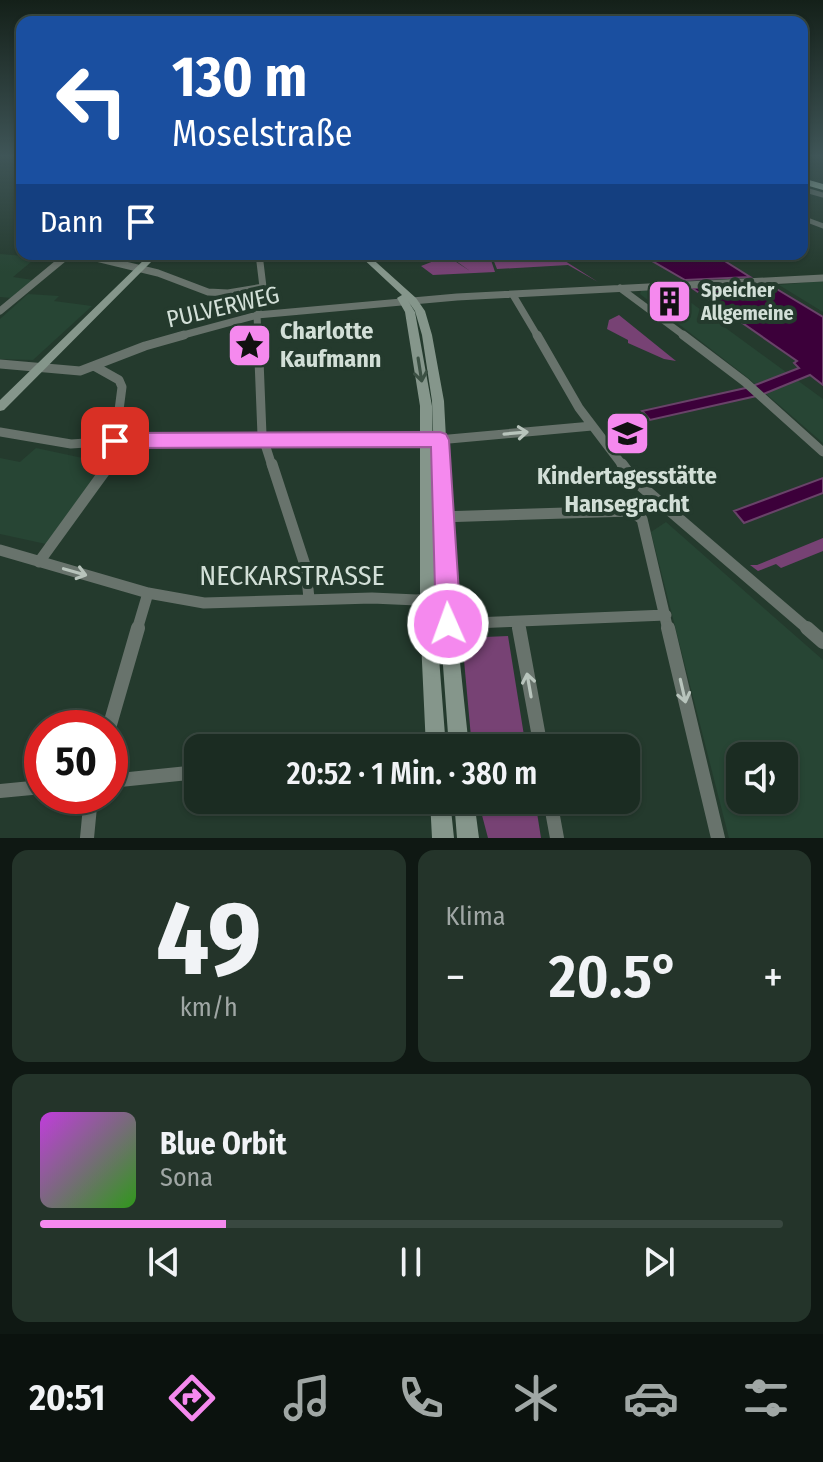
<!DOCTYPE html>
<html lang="de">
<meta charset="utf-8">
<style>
:root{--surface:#1b2c22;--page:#24342a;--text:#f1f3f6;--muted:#a0a7a5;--line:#394840;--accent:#f589ee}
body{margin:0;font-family:"Fira Sans Condensed",sans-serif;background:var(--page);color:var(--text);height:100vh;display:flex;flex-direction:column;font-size:30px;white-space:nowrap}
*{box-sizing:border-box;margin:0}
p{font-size:26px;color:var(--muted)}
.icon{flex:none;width:44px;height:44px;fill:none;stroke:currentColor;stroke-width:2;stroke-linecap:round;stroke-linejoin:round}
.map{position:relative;height:838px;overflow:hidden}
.drawer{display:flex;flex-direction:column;gap:12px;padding:12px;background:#0f1813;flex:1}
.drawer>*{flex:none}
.banner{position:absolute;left:16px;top:16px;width:792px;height:244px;border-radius:16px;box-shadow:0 2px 6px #0004,0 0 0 2px var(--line);background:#1a4fa0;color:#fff;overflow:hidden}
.buttons{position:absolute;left:726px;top:742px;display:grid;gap:16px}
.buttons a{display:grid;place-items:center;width:72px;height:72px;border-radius:16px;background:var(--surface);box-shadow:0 2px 6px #0004,0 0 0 2px var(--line);font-size:40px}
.speed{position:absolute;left:24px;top:710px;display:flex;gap:16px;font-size:40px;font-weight:700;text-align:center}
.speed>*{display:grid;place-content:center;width:104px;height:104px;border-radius:50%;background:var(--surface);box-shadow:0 2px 6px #0004,0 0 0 2px var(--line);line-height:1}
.speed .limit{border:12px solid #d22;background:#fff;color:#111}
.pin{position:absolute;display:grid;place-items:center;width:68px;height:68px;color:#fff;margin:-34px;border-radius:16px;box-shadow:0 4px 12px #0006}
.me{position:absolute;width:88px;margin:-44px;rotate:358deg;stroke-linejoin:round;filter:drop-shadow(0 0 6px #0008)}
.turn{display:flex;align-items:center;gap:28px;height:168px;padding:0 24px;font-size:36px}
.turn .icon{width:104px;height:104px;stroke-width:2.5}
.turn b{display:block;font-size:56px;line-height:68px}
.then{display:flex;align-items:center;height:76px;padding:0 24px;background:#0003;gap:16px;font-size:30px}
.big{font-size:60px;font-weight:600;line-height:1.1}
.drawer .card{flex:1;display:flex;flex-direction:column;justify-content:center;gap:12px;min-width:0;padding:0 28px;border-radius:16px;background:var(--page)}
.drawer .dial{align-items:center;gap:0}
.dial b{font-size:104px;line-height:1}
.song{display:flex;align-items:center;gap:24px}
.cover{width:96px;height:96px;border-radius:12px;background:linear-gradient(135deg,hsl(290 70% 55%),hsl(110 70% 35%))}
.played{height:8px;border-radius:4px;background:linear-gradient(90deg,var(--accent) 25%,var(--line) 25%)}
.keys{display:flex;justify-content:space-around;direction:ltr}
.heat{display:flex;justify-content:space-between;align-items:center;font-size:44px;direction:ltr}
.drawer .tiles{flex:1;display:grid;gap:12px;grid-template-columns:1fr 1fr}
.card:last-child{grid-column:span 2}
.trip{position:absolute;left:184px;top:734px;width:456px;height:80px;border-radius:16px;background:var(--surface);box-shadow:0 2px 6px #0004,0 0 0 2px var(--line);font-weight:600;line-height:80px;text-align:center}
.tab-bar{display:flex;height:128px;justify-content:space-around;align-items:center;background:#0b120e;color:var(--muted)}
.tab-bar .icon{width:56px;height:56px}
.tab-bar .active{color:var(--accent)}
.tab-bar b{font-size:36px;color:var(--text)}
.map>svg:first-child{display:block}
</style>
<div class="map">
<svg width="823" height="838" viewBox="0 0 823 838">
<rect width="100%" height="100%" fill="#243a2d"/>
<path fill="#274534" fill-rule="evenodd" d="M0,254L37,257L13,277L33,280L12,298L0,297Z
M823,281V312L779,285Z
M671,288L823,399V443L748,378L640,294L641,291Z
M28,294L59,296L54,301L92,306L33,360L0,359V319Z
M36,448L106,463L46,544L0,534V458L20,462Z
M666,522L823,660V838H729L651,532ZM740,756H784V800H740Z"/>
<path fill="#774274" d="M454,254H489L495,272L433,275L421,266L447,256L470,271L449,256Z
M491,254H554L598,282L568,265L497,269Z
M619,315L676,361L664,359L628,343V340L607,329L609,320Z
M823,538V551L781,568L776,564L758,571L750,565H757Z
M508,636L526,748H472L462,638Z
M478,800H535L541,838H488Z"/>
<path fill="#3c003a" stroke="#694369" stroke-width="2" d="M640,254H755L720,258L750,277L685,280Z
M770,285L823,317V385L810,375L761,395L650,420L642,411L750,387L799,368L794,363L797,361L692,288Z
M823,478V493L744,523L734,511Z"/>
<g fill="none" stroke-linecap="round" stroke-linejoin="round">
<path stroke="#68736c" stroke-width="5" d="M802,189L823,195
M802,218L823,226"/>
<path stroke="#68736c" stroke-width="7" d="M64,254L88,256L158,273L208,292L228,293L263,287
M258,254H290
M620,288L686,337
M513,295L538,337
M0,311L69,254
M176,337L257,315L457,297L823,278
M258,337L257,315L263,287L259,254"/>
<path stroke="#68736c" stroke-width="9" d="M258,335L262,435L272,466
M537,335L579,408L623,466
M683,335L745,382L823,452
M0,364L80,371L145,346L184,335
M94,366L119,380L122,387L115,441
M0,432L71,444L115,441H427L592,426
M109,466L127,441"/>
<path stroke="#68736c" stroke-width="11" d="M272,464L306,568L309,599
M622,464L634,480L809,630
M440,517L631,511L642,519L668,630
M0,550L148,593L204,603L372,598L417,600L447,596
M39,562L110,464
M518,622L519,630
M448,624L666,615
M137,630L148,593"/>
<path stroke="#68736c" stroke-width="14" d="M519,628L541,748
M668,628L718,838
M807,628L823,642
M109,728L138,628
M110,781L198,772
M0,791L42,787
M550,800L557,838
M87,838L91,796"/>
<path fill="#85968b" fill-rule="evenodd" d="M150,254H159L4,410L0,411V400Z
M358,254H367L416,298L425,311L432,335L444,401L456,624L469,748H449L440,624L432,401L422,335L415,311L408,301L415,312L432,406L436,619L446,748H426L420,619V406L405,312L397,298L402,295Z
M430,800H450L454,838H432Z
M454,800H474L479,838H457Z"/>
<path fill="#aec9b9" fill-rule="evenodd" d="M802,178L823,184V190L802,184Z"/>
</g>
<defs><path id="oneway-shaft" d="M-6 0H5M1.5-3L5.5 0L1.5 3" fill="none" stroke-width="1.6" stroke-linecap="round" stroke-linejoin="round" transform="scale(2)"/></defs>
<use stroke="#3c5144" href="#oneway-shaft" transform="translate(420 370) rotate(81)"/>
<g stroke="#b8c4bc">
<use href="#oneway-shaft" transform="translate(516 433) rotate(-5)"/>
<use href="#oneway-shaft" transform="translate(75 572) rotate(16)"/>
<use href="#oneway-shaft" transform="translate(529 685) rotate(-100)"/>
<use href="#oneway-shaft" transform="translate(683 691) rotate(77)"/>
</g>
<linearGradient id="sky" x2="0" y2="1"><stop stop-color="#142019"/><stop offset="0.57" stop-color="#3f5557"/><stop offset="1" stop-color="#3f5557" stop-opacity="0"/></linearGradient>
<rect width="823" height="273" fill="url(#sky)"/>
<path fill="#f589ee" stroke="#9f599b" stroke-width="2" d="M440,432L446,434L449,440L461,624L457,633L448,636L439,633L436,624L431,447L115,448L108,446L105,441L108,435L115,433Z"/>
<defs>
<symbol id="building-square" viewBox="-11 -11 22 22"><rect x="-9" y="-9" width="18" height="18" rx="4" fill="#f589ee" stroke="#243a2d"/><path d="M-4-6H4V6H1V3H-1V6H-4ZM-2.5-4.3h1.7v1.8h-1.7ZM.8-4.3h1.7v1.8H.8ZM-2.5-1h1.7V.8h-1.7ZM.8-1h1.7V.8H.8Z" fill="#111"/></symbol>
<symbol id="sight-square" viewBox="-11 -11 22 22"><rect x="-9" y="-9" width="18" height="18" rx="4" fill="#f589ee" stroke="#243a2d"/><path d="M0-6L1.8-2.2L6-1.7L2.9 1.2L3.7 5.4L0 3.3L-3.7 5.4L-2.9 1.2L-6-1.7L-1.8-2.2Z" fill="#111"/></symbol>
<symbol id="school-square" viewBox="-11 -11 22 22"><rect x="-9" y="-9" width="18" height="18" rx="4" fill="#f589ee" stroke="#243a2d"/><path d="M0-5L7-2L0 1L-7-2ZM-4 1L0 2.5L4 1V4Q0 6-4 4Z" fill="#111"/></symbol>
</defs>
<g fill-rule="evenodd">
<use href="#building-square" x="644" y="276" width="51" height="51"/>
<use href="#sight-square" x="224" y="320" width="51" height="51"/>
<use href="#school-square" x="602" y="408" width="51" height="51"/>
</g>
<g text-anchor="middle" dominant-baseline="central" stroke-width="8" stroke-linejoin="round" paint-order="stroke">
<g font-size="20" font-weight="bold" fill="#d2dfd7" stroke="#243a2d" text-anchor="start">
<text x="701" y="290">Speicher<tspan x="701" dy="23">Allgemeine</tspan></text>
</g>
<g font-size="24" fill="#d2dfd7" stroke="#243a2d">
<text transform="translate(223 307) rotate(-13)">PULVERWEG</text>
</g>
<g font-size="24" font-weight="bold" fill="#d2dfd7" stroke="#243a2d" text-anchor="start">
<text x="280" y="331">Charlotte<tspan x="280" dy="28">Kaufmann</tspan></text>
<text x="627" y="476" text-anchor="middle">Kindertagesstätte<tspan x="627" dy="28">Hansegracht</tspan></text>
</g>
<g font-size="28" fill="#d2dfd7" stroke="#243a2d">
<text x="292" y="575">NECKARSTRASSE</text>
</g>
</g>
</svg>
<div class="buttons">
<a><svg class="icon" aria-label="sound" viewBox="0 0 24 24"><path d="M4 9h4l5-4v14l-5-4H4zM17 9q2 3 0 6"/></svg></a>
</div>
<div class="speed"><div class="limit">50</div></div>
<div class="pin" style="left:115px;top:441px;background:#d93025"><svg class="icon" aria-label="arrive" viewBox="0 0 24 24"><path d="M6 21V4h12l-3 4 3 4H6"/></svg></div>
<svg class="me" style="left:448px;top:624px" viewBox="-20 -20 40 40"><circle r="17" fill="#f589ee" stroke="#fff" stroke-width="3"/><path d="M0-11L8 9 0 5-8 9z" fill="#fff"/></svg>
<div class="trip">20:52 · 1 Min. · 380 m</div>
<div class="banner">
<div class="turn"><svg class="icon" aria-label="left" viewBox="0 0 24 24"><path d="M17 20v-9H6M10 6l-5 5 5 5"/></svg><div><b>130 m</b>Moselstraße</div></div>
<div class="then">Dann<svg class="icon" aria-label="arrive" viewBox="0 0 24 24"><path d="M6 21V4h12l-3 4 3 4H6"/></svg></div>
</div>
</div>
<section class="drawer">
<div class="tiles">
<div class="card dial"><b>49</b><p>km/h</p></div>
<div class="card"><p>Klima</p>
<div class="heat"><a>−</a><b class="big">20.5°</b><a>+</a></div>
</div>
<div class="card">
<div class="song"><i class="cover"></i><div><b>Blue Orbit</b><p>Sona</p></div></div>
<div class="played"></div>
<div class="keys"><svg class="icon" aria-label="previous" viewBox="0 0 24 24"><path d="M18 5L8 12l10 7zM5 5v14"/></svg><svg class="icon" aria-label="pause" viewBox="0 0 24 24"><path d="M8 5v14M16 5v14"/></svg><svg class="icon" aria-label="next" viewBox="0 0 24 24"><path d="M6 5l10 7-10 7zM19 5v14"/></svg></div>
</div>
</div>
</section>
<nav class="tab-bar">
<b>20:51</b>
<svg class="icon active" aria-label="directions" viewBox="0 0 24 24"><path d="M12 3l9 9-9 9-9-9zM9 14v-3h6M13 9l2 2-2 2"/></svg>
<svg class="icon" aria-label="music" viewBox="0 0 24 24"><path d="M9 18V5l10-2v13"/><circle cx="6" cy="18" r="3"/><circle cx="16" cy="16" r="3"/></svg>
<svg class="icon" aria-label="phone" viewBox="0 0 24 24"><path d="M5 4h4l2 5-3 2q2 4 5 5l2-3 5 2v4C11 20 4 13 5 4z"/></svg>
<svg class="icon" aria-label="climate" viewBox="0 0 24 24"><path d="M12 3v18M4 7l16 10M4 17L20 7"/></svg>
<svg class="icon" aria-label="car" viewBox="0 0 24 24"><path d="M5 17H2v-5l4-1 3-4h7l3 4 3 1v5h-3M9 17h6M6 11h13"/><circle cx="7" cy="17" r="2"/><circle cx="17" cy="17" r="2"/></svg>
<svg class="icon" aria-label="filters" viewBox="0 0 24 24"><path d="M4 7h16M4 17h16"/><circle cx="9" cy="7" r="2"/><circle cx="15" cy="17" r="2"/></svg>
</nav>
